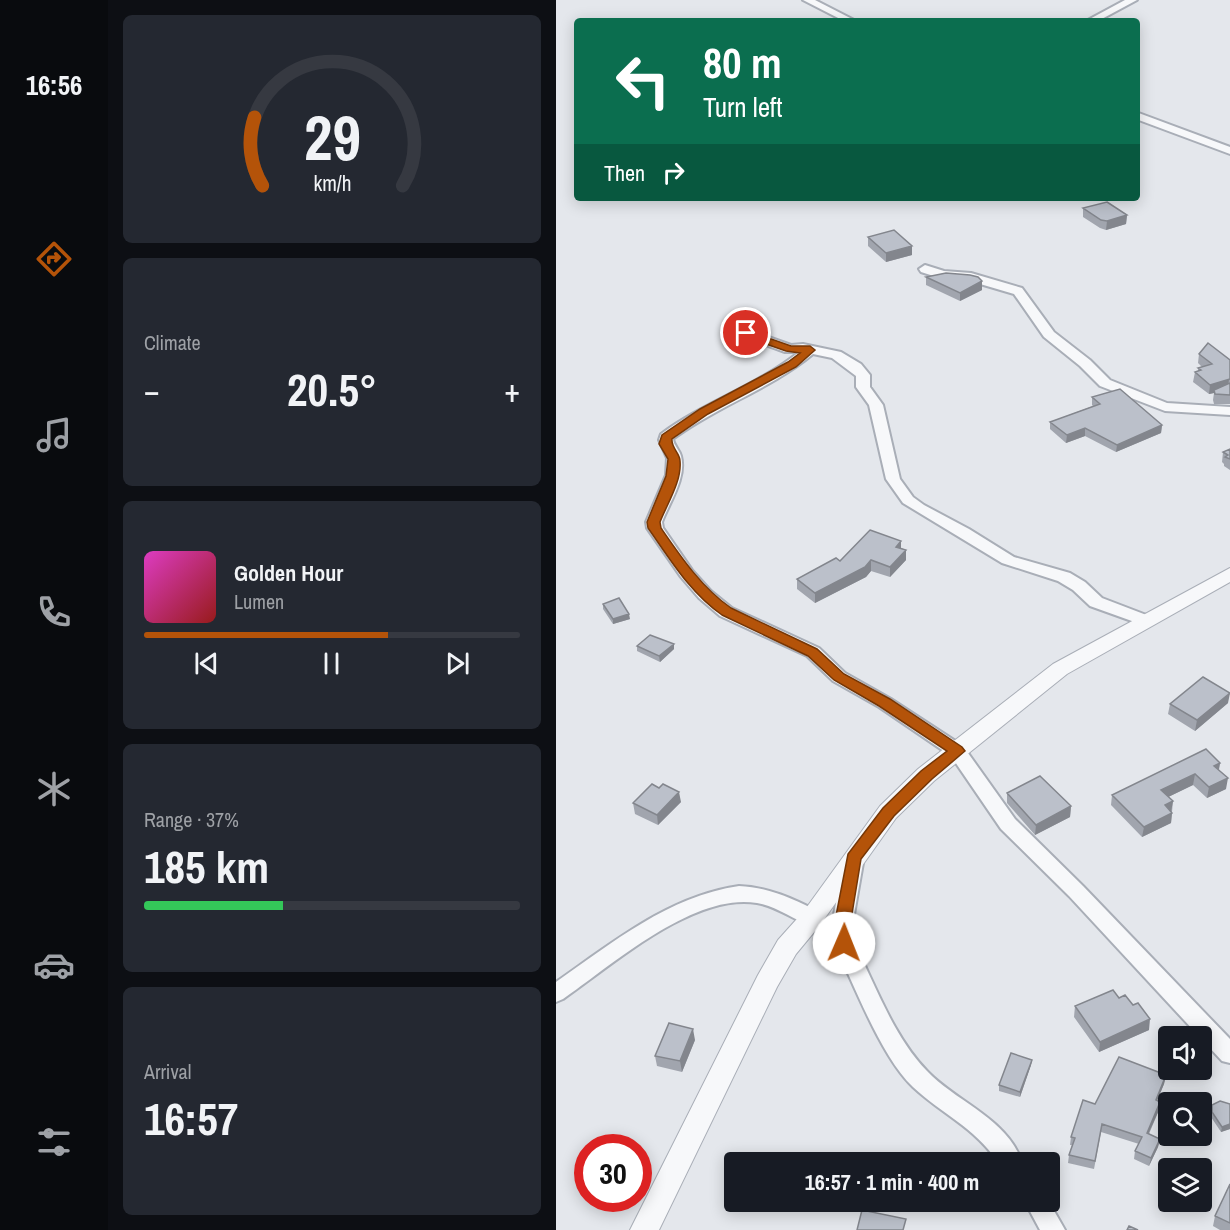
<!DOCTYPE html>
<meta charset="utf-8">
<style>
:root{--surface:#171b24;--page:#242831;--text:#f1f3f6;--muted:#9ea1a6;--line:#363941;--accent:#b45309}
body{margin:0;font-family:"Archivo Narrow",sans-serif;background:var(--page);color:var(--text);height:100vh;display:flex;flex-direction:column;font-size:22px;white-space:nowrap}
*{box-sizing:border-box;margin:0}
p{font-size:20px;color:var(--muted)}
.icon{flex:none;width:33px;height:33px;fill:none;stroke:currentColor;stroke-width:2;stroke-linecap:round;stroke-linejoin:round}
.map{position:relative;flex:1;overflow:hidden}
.side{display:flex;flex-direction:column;gap:15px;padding:15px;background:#0d0f14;width:448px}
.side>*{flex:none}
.hud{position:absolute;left:18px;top:18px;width:566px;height:183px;border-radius:6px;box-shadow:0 3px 15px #0003;background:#0b6e4f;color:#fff;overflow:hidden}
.fabs{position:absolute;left:602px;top:1026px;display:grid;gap:12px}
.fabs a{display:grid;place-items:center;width:54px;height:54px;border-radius:6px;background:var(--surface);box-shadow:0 3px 15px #0003;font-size:30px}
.speed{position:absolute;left:18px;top:1134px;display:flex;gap:12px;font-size:30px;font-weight:700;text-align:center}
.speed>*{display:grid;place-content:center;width:78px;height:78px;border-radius:50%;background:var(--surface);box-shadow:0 3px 15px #0003;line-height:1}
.speed .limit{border:9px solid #d22;background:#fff;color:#111}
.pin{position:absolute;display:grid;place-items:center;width:51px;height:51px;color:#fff;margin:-26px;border:3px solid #fff;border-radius:50%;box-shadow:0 2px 6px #0007}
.me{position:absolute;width:66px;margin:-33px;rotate:1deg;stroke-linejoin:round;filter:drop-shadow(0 0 4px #0008)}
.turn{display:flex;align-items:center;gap:21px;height:126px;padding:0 30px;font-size:27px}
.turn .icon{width:78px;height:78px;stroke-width:2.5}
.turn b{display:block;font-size:42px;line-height:51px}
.then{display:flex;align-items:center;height:57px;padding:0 30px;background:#0003;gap:12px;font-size:22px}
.big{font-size:45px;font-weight:700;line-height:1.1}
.side .tile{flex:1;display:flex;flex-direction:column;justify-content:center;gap:9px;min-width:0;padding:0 21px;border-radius:9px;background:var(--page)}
.side .dial{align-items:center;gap:0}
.dial svg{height:156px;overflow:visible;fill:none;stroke:var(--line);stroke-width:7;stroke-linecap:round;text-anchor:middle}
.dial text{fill:var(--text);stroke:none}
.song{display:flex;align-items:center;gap:18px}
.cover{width:72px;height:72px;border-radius:9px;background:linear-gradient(135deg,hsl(310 70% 55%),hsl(0 70% 35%))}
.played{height:6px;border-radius:3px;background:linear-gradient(90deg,var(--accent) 65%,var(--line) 65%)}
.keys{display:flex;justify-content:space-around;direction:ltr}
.heat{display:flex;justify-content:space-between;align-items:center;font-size:33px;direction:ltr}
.charge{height:9px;border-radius:4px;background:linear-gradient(90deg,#34c759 37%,var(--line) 0)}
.trip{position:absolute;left:168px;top:1152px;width:336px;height:60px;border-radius:6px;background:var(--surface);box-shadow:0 3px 15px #0003;font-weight:700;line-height:60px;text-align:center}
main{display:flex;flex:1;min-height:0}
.tabs{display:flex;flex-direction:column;width:108px;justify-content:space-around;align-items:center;background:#090b0e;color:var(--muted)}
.tabs .icon{width:42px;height:42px}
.tabs .active{color:var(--accent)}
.tabs b{font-size:27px;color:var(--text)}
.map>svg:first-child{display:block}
</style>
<main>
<nav class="tabs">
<b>16:56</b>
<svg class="icon active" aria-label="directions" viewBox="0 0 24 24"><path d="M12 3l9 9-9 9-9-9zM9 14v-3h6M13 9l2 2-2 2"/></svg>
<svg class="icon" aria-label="music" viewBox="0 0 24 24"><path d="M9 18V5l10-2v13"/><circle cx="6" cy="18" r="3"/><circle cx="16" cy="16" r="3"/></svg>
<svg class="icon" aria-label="phone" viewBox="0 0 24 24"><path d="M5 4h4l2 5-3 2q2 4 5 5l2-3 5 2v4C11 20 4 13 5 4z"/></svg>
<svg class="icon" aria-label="climate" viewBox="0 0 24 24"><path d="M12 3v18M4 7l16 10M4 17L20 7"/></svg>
<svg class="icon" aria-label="car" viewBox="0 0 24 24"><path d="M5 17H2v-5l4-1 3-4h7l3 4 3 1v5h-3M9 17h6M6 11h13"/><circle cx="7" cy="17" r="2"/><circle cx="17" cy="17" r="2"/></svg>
<svg class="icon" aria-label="filters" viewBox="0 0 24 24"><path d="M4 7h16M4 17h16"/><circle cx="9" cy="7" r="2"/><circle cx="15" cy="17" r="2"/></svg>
</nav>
<section class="side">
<div class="tile dial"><svg viewBox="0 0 100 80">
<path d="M14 69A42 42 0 1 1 86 69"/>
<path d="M14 69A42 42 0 0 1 10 34" stroke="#b45309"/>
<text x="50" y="56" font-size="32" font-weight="700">29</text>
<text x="50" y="72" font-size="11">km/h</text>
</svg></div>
<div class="tile"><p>Climate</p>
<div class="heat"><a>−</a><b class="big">20.5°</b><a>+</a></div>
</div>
<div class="tile">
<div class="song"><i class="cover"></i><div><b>Golden Hour</b><p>Lumen</p></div></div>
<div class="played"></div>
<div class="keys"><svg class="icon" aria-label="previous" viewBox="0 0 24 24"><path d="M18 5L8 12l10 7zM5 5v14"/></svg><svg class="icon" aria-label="pause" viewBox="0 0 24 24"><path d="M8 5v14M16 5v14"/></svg><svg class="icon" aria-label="next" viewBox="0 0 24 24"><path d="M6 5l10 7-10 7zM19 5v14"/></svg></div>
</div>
<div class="tile"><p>Range · 37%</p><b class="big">185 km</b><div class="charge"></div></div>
<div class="tile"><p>Arrival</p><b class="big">16:57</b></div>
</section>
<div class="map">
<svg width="674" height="1230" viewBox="0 0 674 1230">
<rect width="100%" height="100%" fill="#e4e7ec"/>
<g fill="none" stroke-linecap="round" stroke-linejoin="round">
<defs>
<path id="minor" d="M247,0H259L300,21H288Z
M569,0H581L542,21H530Z
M580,112L674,147V154L580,119Z
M369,265L388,271L415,273L466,288L498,332L534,360L554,380L611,403L674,407V415L609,411L544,386L524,366L488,337L458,294L414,281L387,279L365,272L363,269Z
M190,329L235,345L247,344L285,352L305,364L314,375V387L327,405L344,479L357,497L368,505L413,529L458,557L514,573L529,582L546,598L593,616L595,620L593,624L587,625L534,606L517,590L502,581L446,563L347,503L330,479L313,405L300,387V376L276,358L257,354C215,389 161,406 117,439C118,446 123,449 125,456C131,478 113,503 106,522L107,528L136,570L155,591L176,608L263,648L289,673L335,699L407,746L459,819L527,886L674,1039V1063L666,1061L513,896L445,829L395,756L323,707L277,681L251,656L164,616L143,598L125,577L91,528L90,522L110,475L111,458L103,440L105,434C148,402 201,386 243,352H229L185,336L183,333Z
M297,856L304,858L307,863L296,926L298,943C320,986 337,1036 371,1071C400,1102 451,1118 466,1162H442C417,1126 387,1115 357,1087C325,1057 298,984 278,943L276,926L287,863L290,858Z
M183,886C212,887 238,899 263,912L266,918L263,924L256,926C237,920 221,906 201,903C138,892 56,965 7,999L0,1002V982C56,943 113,896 183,886Z
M469,1202H493L509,1230H484Z"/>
<path id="tertiary" d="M674,568V582L511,674L378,781L340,818L264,925L240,954L221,987L103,1230H74L202,975L222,940L248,911L324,806L362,769L497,664Z"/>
</defs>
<use href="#minor" stroke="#a9aeb7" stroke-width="4"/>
<use href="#tertiary" stroke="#a9aeb7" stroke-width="2"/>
<use href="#minor" fill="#f7f8fa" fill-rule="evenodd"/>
<use href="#tertiary" fill="#f7f8fa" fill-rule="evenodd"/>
</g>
<path fill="#a1a5ae" d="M527,208L571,215L570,224L550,230L544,228L527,217Z
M312,237L356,246V255L330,262L312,246Z
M370,277L426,290L404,301L370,285Z
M643,354L674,360V404H658L657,400L658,393L653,394L637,382L639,372L642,371V368L646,367L642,363Z
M536,397L606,425L605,433L560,452L529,436L510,443L494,429V422L537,406L536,405Z
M674,449V470L668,466V464L666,462L667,452Z
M345,541V548L350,550V560L334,577L315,571L310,577L259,603L241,589V579L284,561Z
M47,604L74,619L57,624L47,609Z
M81,646L118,649L104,662L81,651Z
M672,703L639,731L612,714L614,704Z
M664,763L663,770L670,789L651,798L637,785L612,797L617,801L615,823L586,837L555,805L556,795Z
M451,793L515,806L514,817L479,835L451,803Z
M125,802L102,825L79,814L77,803Z
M563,998L593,1030L543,1052L518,1017L519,1006Z
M139,1040L126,1072L101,1066L99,1056Z
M476,1060L475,1065L464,1097L443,1091V1085Z
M610,1075L608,1084L601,1101L604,1102L603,1110L593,1134L604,1139L602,1147L593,1166L578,1159L579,1151L583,1144L545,1132L538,1169L512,1163L513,1155L516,1145H514L515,1137L539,1104Z
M674,1104V1129L665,1132L655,1117L656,1105Z
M674,1184V1230H664L657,1226L659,1216Z"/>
<path fill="#83868d" d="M571,215L570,224L550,230L551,221Z
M356,246V255L330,262V253Z
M426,281V290L404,301V293Z
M673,379L672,388L658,390V393L653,394L654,385Z
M606,425L605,433L560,452L561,445Z
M529,428V436L510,443L511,435Z
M345,541V551L340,547Z
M350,550V560L334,577V567Z
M315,560V571L310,577L259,603V593Z
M73,614L74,619L57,624V619Z
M118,644V649L104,662L103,656Z
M674,693L672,703L639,731L641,720Z
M664,763L662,773L658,766Z
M639,774L637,785L604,801L605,790Z
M672,778L670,789L651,798L653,787Z
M123,792L125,802L102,825L101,815Z
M617,801L615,812L609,805Z
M515,806L514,817L479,835L480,825Z
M616,813L615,823L586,837L588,827Z
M594,1019L593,1030L543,1052L544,1042Z
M137,1029L139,1040L126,1072L124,1061Z
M476,1060L475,1065L464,1097V1092Z
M610,1075L608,1084L598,1108L600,1100Z
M604,1102L603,1110L589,1141L591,1133Z
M674,1124V1129L665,1132L666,1127Z
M604,1139L602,1147L593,1166L595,1158Z"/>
<path fill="#bbc0ca" stroke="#83868d" stroke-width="1.5" d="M551,202L571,215L551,221L545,220L527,208Z
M338,230L356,246L330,253L312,237Z
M390,273L414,275L422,277L426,281L404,293L370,277Z
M652,343L674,360V379L654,385L639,372L645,370L642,368L656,364L643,354Z
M674,383V395L659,394L658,390Z
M564,389L606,425L561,445L529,428L511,435L494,422L544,404L536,397Z
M674,449V459L669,457L672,455L667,452Z
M314,530L345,541L340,547L350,550L334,567L315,560L309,567L259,593L241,579L280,558L284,561Z
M63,598L73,614L57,619L47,604Z
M94,635L118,644L103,656L81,646Z
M647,677L674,693L641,720L614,704Z
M650,749L664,763L658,766L672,778L653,787L639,774L605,790L617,801L609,805L616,813L588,827L556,795Z
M484,776L515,806L480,825L451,793Z
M96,784L103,788L107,784L123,792L101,815L77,803Z
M557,990L563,998L569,995L577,1005L582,1003L594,1019L544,1042L519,1006Z
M113,1023L137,1029L124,1061L99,1056Z
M455,1053L476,1060L464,1092L443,1085Z
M563,1057L610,1075L600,1100L604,1102L591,1133L604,1139L595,1158L579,1151L586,1137L546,1124L539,1161L513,1155L519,1138L515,1137L527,1100L539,1104Z
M664,1101L674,1104V1124L666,1127L656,1112V1105Z
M674,1184V1223L659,1216Z
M306,1210L350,1219L347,1230H301Z
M573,1226L582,1230H571Z"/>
<path fill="#b45309" stroke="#753606" stroke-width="1.5" d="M190,330L235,346H254L259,350L240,367L152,414L116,439C115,448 124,453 124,461C126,481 111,504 104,522L105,528C125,557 146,588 175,608L261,649L288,674L334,699L406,747L409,751L376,779L338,816L305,859L294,926L296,943L294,948L288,949L282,948L278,926L292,854L327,808L365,771L391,751L323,706L278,680L252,656L166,615C134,593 114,559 92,528L91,522L110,476L112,459L103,444L106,435L144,409L232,362L244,353L230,351L187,336V331Z"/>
</svg>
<div class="fabs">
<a><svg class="icon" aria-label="sound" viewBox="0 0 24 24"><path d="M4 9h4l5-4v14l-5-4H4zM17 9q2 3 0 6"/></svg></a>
<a><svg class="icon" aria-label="search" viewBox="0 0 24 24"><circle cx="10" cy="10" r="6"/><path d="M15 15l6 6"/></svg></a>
<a><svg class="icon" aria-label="layers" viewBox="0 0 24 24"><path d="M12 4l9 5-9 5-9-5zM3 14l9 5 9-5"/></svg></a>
</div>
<div class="speed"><div class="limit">30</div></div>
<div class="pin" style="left:190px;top:333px;background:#d93025"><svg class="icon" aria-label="arrive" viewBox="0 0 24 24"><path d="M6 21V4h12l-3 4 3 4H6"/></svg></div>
<svg class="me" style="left:288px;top:943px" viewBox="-20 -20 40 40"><circle r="19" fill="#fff"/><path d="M0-13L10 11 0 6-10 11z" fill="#b45309"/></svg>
<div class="trip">16:57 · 1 min · 400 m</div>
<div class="hud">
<div class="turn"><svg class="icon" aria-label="left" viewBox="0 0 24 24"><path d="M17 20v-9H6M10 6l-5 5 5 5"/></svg><div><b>80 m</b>Turn left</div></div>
<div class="then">Then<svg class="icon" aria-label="right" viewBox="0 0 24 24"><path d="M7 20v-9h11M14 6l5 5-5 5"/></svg></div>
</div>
</div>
</main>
